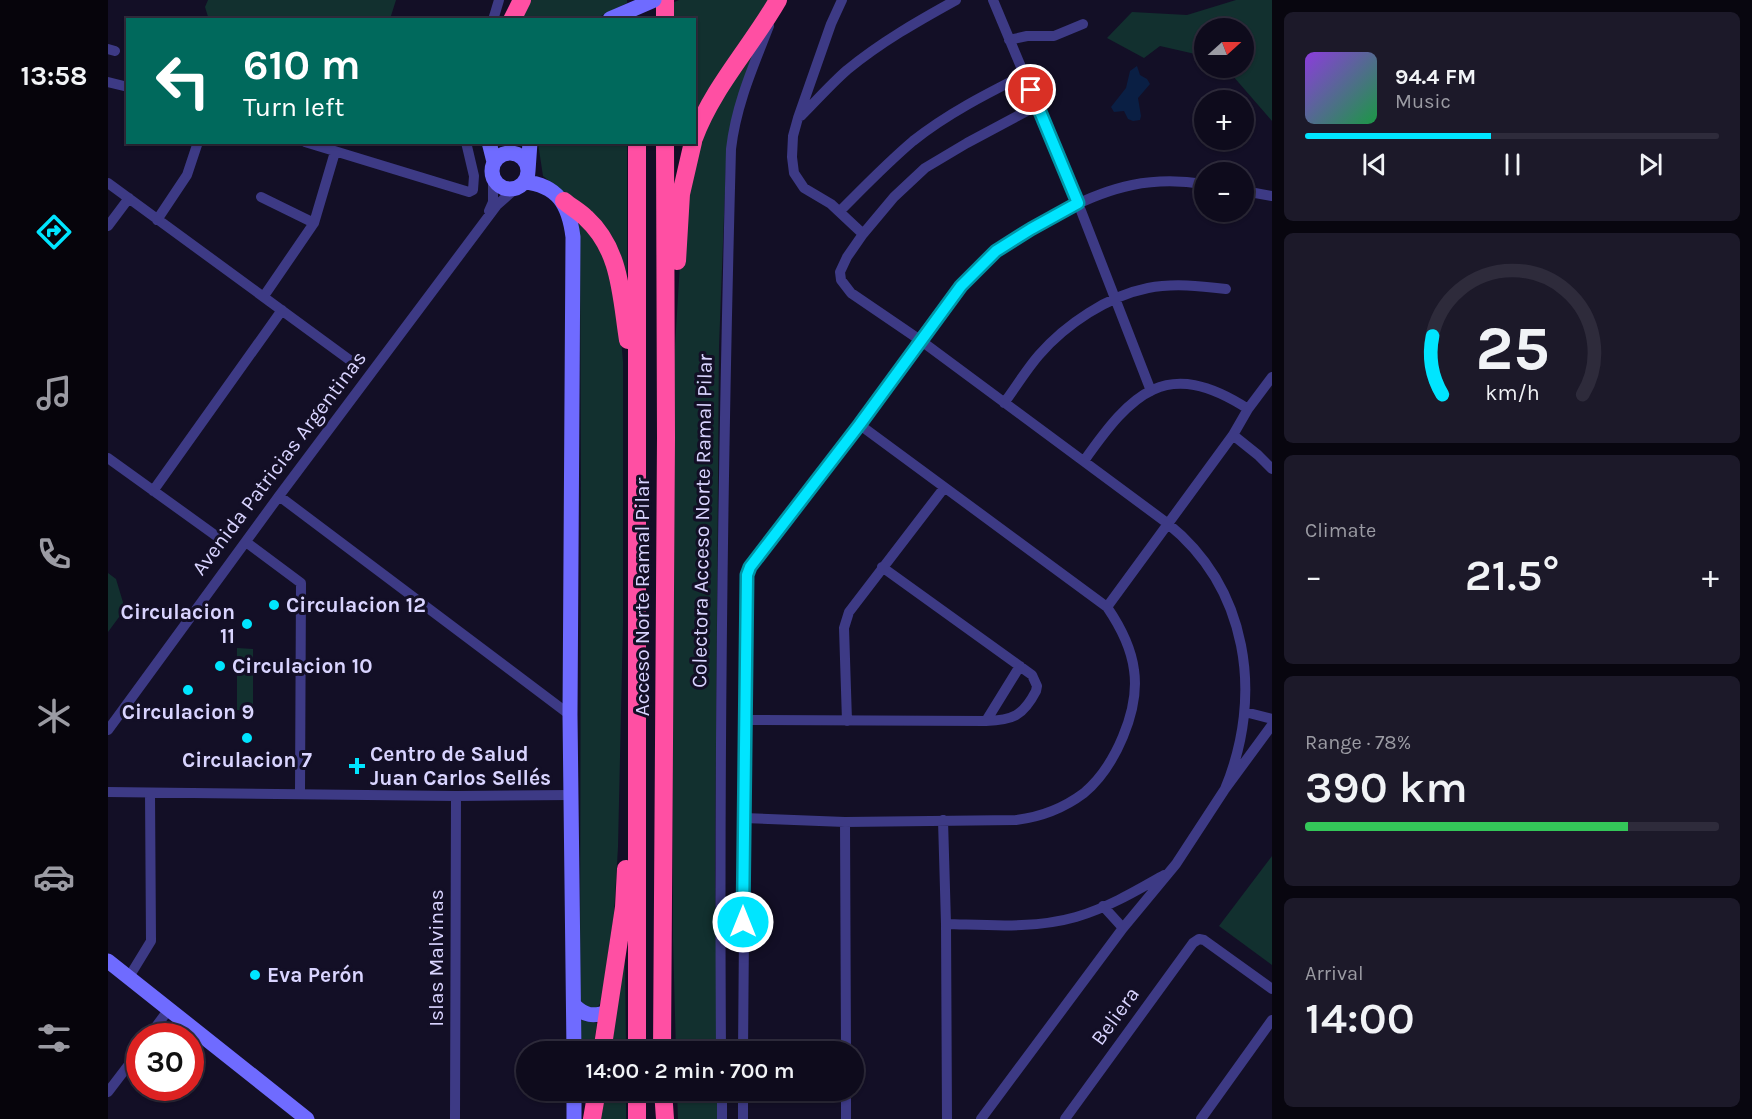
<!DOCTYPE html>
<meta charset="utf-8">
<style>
:root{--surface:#0e0b1c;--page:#1c1929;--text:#f1f3f6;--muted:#9b9ba3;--line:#2e2b3b;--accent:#00e5ff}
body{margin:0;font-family:Karla,sans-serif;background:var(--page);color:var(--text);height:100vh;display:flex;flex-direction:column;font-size:22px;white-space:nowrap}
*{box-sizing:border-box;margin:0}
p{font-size:20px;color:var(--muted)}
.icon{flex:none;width:33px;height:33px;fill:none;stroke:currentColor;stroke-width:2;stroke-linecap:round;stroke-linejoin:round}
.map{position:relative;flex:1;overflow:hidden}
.details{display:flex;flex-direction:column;gap:12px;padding:12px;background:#08060f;width:480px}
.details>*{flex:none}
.top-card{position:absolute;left:18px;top:18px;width:570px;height:126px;border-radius:0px;box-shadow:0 2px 4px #0004,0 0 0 2px var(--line);background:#00695c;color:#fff;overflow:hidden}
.needle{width:39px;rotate:69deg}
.fabs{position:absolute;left:1086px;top:18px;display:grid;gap:12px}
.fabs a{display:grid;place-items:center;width:60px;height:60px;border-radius:50%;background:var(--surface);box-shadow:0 2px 4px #0004,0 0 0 2px var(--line);font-size:30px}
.speed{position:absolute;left:18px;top:1023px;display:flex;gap:12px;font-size:30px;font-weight:700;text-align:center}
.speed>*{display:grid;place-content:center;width:78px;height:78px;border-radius:50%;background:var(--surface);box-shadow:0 2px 4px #0004,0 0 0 2px var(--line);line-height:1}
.speed .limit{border:9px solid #d22;background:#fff;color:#111}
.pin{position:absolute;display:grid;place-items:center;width:51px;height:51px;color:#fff;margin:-26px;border:3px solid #fff;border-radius:50%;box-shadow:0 2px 6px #0007}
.me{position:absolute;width:66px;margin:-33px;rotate:0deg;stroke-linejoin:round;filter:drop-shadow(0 0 4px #0008)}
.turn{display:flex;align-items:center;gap:21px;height:126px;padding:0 18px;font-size:27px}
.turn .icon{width:78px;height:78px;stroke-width:2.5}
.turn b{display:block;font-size:42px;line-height:51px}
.big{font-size:45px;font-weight:600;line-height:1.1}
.details .card{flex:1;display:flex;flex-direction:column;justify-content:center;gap:9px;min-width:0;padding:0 21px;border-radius:9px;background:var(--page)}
.details .dial{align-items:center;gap:0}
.dial svg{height:156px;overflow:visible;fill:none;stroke:var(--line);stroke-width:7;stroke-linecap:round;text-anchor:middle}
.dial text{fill:var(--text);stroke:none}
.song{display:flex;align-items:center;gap:18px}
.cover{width:72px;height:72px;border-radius:9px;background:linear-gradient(135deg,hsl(270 70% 55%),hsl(140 70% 35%))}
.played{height:6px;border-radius:3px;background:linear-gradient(90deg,var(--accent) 45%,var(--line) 45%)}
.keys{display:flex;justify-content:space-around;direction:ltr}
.heat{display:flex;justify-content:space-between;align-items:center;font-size:33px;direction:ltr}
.charge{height:9px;border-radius:4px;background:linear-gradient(90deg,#34c759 78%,var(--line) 0)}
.trip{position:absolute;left:408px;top:1041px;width:348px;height:60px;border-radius:30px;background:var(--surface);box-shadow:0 2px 4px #0004,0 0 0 2px var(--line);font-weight:600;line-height:60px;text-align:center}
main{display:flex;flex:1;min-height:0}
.menu{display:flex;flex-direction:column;width:108px;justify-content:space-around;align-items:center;background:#06040b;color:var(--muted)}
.menu .icon{width:42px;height:42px}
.menu .active{color:var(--accent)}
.menu b{font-size:27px;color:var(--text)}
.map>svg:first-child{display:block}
</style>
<main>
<nav class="menu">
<b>13:58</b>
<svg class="icon active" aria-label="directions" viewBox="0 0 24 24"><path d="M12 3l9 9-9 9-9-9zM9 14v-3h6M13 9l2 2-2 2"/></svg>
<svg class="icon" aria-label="music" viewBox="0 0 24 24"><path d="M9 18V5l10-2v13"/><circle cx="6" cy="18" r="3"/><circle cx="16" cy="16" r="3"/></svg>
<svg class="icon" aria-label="phone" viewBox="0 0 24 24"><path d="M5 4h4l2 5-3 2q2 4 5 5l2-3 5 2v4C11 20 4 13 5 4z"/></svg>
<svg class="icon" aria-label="climate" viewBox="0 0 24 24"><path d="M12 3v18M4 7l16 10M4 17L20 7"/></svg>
<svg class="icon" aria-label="car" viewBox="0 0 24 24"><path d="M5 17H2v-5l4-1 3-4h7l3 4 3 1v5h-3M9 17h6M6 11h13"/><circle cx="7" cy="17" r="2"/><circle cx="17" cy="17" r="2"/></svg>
<svg class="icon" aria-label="filters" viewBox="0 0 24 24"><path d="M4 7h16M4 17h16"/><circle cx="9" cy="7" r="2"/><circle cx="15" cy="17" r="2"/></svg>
</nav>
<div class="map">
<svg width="1164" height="1119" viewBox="0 0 1164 1119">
<rect width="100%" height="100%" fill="#130f26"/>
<path fill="#12302f" d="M100,0H288L282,19L101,20L97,7Z
M422,0H519V3L487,19L410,20Z
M571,0H664L587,127L586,20L561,19L560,5Z
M1128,0H1164V121L1118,68H1136V28H1096V56L1052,46L1036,58L999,38L1024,12L1079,15Z
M650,42L618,164L611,347L607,871L610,1051L568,1052L565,940L564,394L572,264L578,202L600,116Z
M430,143H519V295L480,212L435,176Z
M470,216L495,242L510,302L515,362V623L510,847L506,914L493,1002L489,1008C480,1009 476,1007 472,999L473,487L472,250Z
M0,573L8,579L17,609L0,632Z
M129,648L145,649V711L129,710Z
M1164,856V965L1111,926Z
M517,956L518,1051L498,1052Z
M472,1020L489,1023L485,1051L472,1052Z
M491,1091H518V1119H488Z
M569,1091H610V1119H570Z"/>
<path fill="#0a1f44" d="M1029,66L1032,75L1039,79L1042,84L1030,98L1033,116L1032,120L1025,121L1020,119L1016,111L1006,112L1003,107L1018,88L1022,71Z"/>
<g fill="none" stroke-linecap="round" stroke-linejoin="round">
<path stroke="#3d3a85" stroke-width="10" d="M734,0L723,24L690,118L685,136L684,157L686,173L696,188L723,204L755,234
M885,0L970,203L1043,391
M385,20L391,0
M901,40L919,36H946L975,24
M0,49L7,51
M0,82L20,87
M930,105L859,143L817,168L786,197L755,234L739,257L732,272L733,280L743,293L812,340L1059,523C1140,588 1156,695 1117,789
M693,116C708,101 723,84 739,70C773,42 810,21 848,0
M197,142L361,192L365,190L366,176L358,142
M0,183L243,361
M1136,191L1164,196
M153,197L206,223
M381,211L385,202V177
M732,211C756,187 779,163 805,141C839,114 878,94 916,75
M49,220L79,175L90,142
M0,226L21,198
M156,296L206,223L227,152
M896,403C908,387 918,370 931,355C958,324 1000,296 1040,288C1065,283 1093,286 1118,289
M1125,435L1150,455L1164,469
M0,458L111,538
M976,461C1024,393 1058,356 1140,409
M45,491L174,310
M171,496L462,715
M138,542L193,583L192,793
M999,607L1125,435L1140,409L1164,377
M1137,712L1164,719
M638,720L878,721C905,720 915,716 928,691L929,686L924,675L774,567
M739,721L736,628L741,612L836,488
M878,721L912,666
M0,730L171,496L389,205L407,189
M0,792L348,796L463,795
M636,818L737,822L908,820C933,817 956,808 976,793C1007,767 1032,710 1026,670C1023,646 1012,626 999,607L752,425
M835,820L838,924L839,1119
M737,822L738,1052
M995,906L1015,928
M838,924C881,925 926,929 968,917C999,908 1028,891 1056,875
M21,977L43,941L42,793
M41,1036L61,1009
M613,1052C611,751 615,450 623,149C628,105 645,67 661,26
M635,1052L639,575L642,567C678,519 717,472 753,423C795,367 833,298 887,252C907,235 933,222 957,210C1004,186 1043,176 1096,184
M614,1090V1119
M738,1090V1119
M0,1092L32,1050
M347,1119L348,796
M635,1119V1090
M873,1119L1015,928L1068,864L1117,789L1164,725
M957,1119L1085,943L1091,939L1096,940L1164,989
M1093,1119L1164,1020"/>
<path stroke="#6f6bff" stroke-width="15" d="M381,142L386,162
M384 171a18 18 0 1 1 36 0a18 18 0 1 1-36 0Z
M420,171L422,142
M416,182C450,185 461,205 465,237L462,715L466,1052
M0,961L199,1119
M466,1005C477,1016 485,1017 500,1012
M466,1090V1119"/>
<path stroke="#ff4fa3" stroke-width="18" d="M557,0V20
M404,20L414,0
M586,138C605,87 643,47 670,0
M456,201C463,207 472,212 478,218C513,250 513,296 520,340
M569,261L573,194L585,142
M494,1052L516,907L518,869
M529,1052V142
M554,1052L558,437L557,142
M555,1090L557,1119
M484,1119L489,1090
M529,1119V1090"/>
<path stroke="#6f6bff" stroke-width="15" d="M502,19L546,0"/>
</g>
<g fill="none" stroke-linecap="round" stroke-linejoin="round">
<defs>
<path id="route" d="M635,922L639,575L642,567L752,424L853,286L888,251L923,229L970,203L923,90"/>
</defs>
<use href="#route" stroke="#0095a6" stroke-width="15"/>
<use href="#route" stroke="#00e5ff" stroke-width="10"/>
</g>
<g fill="#00e5ff" stroke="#130f26" stroke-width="2">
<circle cx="166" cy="605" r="6"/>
<circle cx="139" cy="624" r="6"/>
<circle cx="112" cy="666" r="6"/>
<circle cx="80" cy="690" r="6"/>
<circle cx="139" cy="738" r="6"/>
<path d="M246 757h6v6h6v6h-6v6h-6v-6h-6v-6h6z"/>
<circle cx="147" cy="975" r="6"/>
</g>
<g text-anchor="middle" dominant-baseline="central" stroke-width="6" stroke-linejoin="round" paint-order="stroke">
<g font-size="21" fill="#d9d4ff" stroke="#130f26">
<text transform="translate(171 463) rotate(-53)">Avenida Patricias Argentinas</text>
<text transform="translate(594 521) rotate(-89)">Colectora Acceso Norte Ramal Pilar</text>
<text transform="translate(534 597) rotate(-90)">Acceso Norte Ramal Pilar</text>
<text transform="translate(328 958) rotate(-90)">Islas Malvinas</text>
<text transform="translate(1007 1016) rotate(-54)">Beliera</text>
</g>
<g font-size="21" font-weight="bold" fill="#d9d4ff" stroke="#130f26" text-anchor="start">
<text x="178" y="605">Circulacion 12</text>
<text x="127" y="612" text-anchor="end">Circulacion<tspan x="127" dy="24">11</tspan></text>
<text x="124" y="666">Circulacion 10</text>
<text x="80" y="712" text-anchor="middle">Circulacion 9</text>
<text x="262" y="754">Centro de Salud<tspan x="262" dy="24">Juan Carlos Sellés</tspan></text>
<text x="139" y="760" text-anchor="middle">Circulacion 7</text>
<text x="159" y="975">Eva Perón</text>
</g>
</g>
</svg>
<div class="fabs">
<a><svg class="needle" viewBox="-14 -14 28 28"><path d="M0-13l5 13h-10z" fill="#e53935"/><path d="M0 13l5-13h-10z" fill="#9b9ba3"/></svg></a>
<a>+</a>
<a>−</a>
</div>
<div class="speed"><div class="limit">30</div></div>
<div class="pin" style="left:923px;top:90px;background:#d93025"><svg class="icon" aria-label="arrive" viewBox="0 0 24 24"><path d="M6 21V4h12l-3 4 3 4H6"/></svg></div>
<svg class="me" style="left:635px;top:922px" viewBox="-20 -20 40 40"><circle r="17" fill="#00e5ff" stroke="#fff" stroke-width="3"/><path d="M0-11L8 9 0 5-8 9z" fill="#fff"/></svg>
<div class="trip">14:00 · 2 min · 700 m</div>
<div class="top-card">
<div class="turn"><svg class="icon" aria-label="left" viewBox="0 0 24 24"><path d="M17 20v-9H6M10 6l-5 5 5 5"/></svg><div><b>610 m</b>Turn left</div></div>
</div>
</div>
<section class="details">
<div class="card">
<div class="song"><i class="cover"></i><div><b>94.4 FM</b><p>Music</p></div></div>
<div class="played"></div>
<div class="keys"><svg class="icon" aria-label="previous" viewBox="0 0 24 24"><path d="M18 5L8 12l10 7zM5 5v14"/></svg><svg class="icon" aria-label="pause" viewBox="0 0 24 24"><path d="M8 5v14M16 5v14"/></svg><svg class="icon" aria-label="next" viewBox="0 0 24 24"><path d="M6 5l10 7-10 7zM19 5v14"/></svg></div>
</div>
<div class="card dial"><svg viewBox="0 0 100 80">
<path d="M14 69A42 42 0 1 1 86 69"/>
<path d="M14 69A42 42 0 0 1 9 39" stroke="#00e5ff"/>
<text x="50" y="56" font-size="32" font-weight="700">25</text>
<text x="50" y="72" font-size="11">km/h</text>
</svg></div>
<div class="card"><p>Climate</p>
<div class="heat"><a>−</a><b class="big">21.5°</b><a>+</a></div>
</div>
<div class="card"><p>Range · 78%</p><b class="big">390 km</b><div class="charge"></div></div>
<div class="card"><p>Arrival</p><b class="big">14:00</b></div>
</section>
</main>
